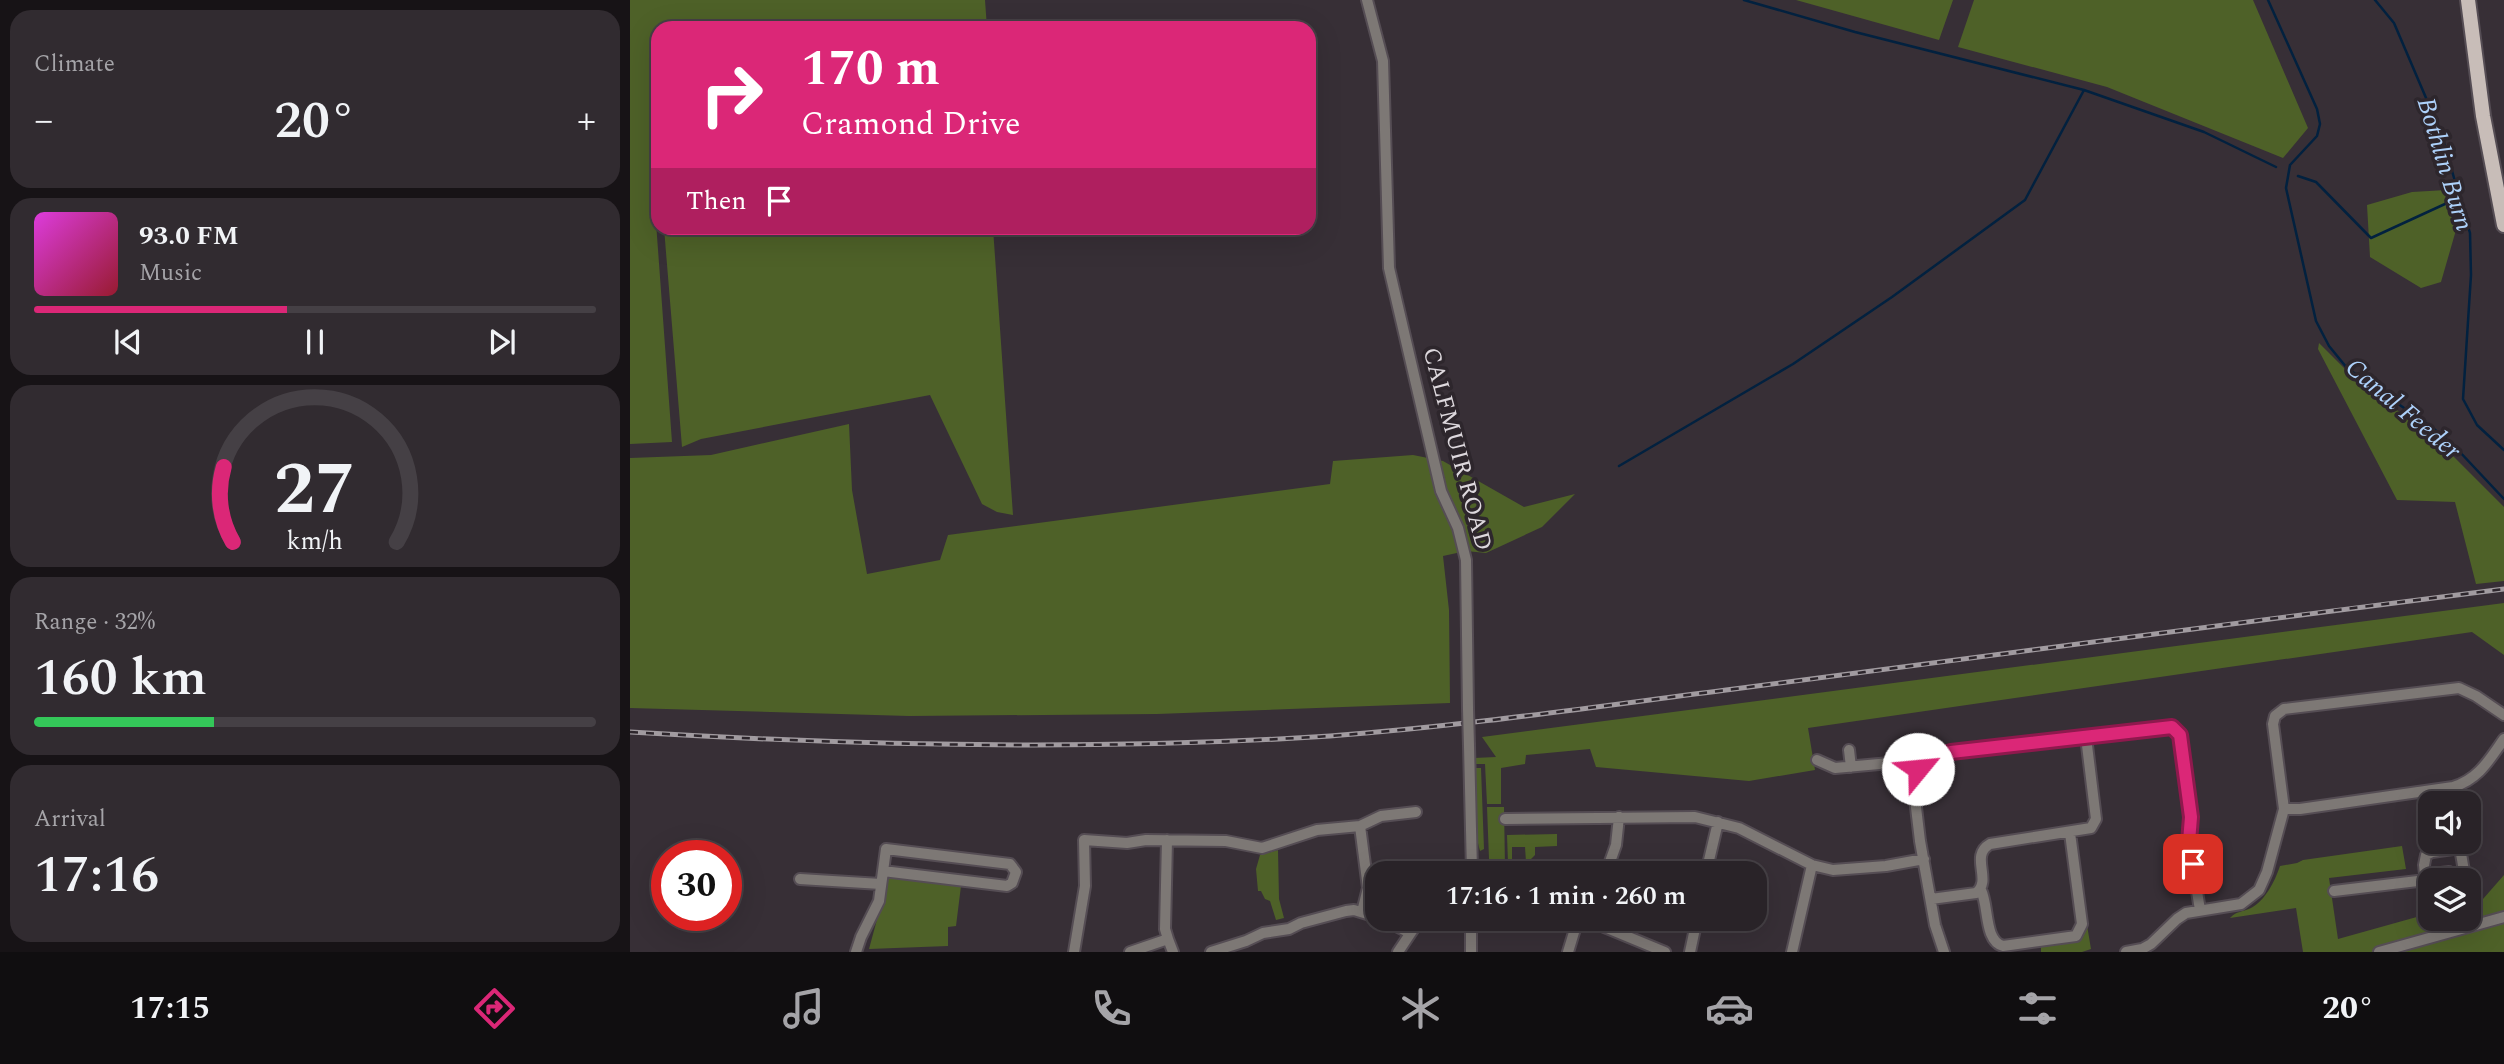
<!DOCTYPE html>
<meta charset="utf-8">
<style>
:root{--surface:#292328;--page:#312b30;--text:#f1f3f6;--muted:#a5a4a8;--line:#454045;--accent:#db2777}
body{margin:0;font-family:Spectral,serif;background:var(--page);color:var(--text);height:100vh;display:flex;flex-direction:column;font-size:26px;white-space:nowrap}
*{box-sizing:border-box;margin:0}
p{font-size:23px;color:var(--muted)}
.icon{flex:none;width:38px;height:38px;fill:none;stroke:currentColor;stroke-width:2;stroke-linecap:round;stroke-linejoin:round}
.map{position:relative;flex:1;overflow:hidden}
.panel{display:flex;flex-direction:column;gap:10px;padding:10px;background:#171316;width:630px}
.panel>*{flex:none}
.hud{position:absolute;left:21px;top:21px;width:665px;height:214px;border-radius:21px;box-shadow:0 7px 28px #0002,0 0 0 2px var(--line);background:#db2777;color:#fff;overflow:hidden}
.tools{position:absolute;left:1788px;top:791px;display:grid;gap:14px}
.tools a{display:grid;place-items:center;width:63px;height:63px;border-radius:14px;background:var(--surface);box-shadow:0 7px 28px #0002,0 0 0 2px var(--line);font-size:35px}
.speed{position:absolute;left:21px;top:840px;display:flex;gap:14px;font-size:35px;font-weight:700;text-align:center}
.speed>*{display:grid;place-content:center;width:91px;height:91px;border-radius:50%;background:var(--surface);box-shadow:0 7px 28px #0002,0 0 0 2px var(--line);line-height:1}
.speed .limit{border:10px solid #d22;background:#fff;color:#111}
.pin{position:absolute;display:grid;place-items:center;width:60px;height:60px;color:#fff;margin:-30px;border-radius:14px;box-shadow:0 4px 10px #0006}
.me{position:absolute;width:77px;margin:-38px;rotate:62deg;stroke-linejoin:round;filter:drop-shadow(0 0 5px #0008)}
.turn{display:flex;align-items:center;gap:24px;height:147px;padding:0 35px;font-size:32px}
.turn .icon{width:91px;height:91px;stroke-width:2.5}
.turn b{display:block;font-size:49px;line-height:60px}
.then{display:flex;align-items:center;height:66px;padding:0 35px;background:#0003;gap:14px;font-size:26px}
.big{font-size:52px;font-weight:600;line-height:1.1}
.panel .tile{flex:1;display:flex;flex-direction:column;justify-content:center;gap:10px;min-width:0;padding:0 24px;border-radius:21px;background:var(--page)}
.panel .dial{align-items:center;gap:0}
.dial svg{height:182px;overflow:visible;fill:none;stroke:var(--line);stroke-width:7;stroke-linecap:round;text-anchor:middle}
.dial text{fill:var(--text);stroke:none}
.song{display:flex;align-items:center;gap:21px}
.cover{width:84px;height:84px;border-radius:10px;background:linear-gradient(135deg,hsl(300 70% 55%),hsl(350 70% 35%))}
.played{height:7px;border-radius:4px;background:linear-gradient(90deg,var(--accent) 45%,var(--line) 45%)}
.keys{display:flex;justify-content:space-around;direction:ltr}
.heat{display:flex;justify-content:space-between;align-items:center;font-size:38px;direction:ltr}
.charge{height:10px;border-radius:5px;background:linear-gradient(90deg,#34c759 32%,var(--line) 0)}
.trip{position:absolute;left:735px;top:861px;width:402px;height:70px;border-radius:21px;background:var(--surface);box-shadow:0 7px 28px #0002,0 0 0 2px var(--line);font-weight:600;line-height:70px;text-align:center}
.tabs{display:flex;height:112px;justify-content:space-around;align-items:center;background:#100e10;color:var(--muted)}
.tabs .icon{width:49px;height:49px}
.tabs .selected{color:var(--accent)}
.tabs b{font-size:32px;color:var(--text)}
main{display:flex;flex:1;min-height:0}
.map>svg:first-child{display:block}
</style>
<main>
<section class="panel">
<div class="tile"><p>Climate</p>
<div class="heat"><a>−</a><b class="big">20°</b><a>+</a></div>
</div>
<div class="tile">
<div class="song"><i class="cover"></i><div><b>93.0 FM</b><p>Music</p></div></div>
<div class="played"></div>
<div class="keys"><svg class="icon" aria-label="previous" viewBox="0 0 24 24"><path d="M18 5L8 12l10 7zM5 5v14"/></svg><svg class="icon" aria-label="pause" viewBox="0 0 24 24"><path d="M8 5v14M16 5v14"/></svg><svg class="icon" aria-label="next" viewBox="0 0 24 24"><path d="M6 5l10 7-10 7zM19 5v14"/></svg></div>
</div>
<div class="tile dial"><svg viewBox="0 0 100 80">
<path d="M14 69A42 42 0 1 1 86 69"/>
<path d="M14 69A42 42 0 0 1 10 36" stroke="#db2777"/>
<text x="50" y="56" font-size="32" font-weight="700">27</text>
<text x="50" y="72" font-size="11">km/h</text>
</svg></div>
<div class="tile"><p>Range · 32%</p><b class="big">160 km</b><div class="charge"></div></div>
<div class="tile"><p>Arrival</p><b class="big">17:16</b></div>
</section>
<div class="map">
<svg width="1874" height="952" viewBox="0 0 1874 952">
<rect width="100%" height="100%" fill="#372f36"/>
<path fill="#4e6128" d="M0,0H355L357,28H28V147L26,124L19,126L42,442L0,444Z
M1166,0H1323L1309,40Z
M1344,0H1623L1678,128L1653,158L1477,87L1328,47Z
M1816,190L1826,230L1811,282L1791,288L1740,257L1737,205L1782,192Z
M34,228H363L383,515L367,512L352,504L300,395L71,439L52,447Z
M1689,343L1732,386L1800,433L1874,507V581L1846,584L1825,502L1767,500L1688,349Z
M219,424L222,490L237,574L310,560L318,535L700,484L703,461L783,455L813,461L894,507L945,494L912,527L856,553L836,551L813,556L819,610L820,703L527,714L279,716L0,708V458L81,455Z
M1874,603V655L1842,632L1178,728L1185,770L1119,781L966,767L960,749L896,755L895,764L871,768V804H857L855,764H844V758L866,757L852,737Z
M844,768H851L854,849L850,851L845,832Z
M857,807H874L875,867L881,868V873H870L859,859Z
M927,834V846L905,847V855L898,862H896L895,847H882V862L878,863L877,835Z
M1772,846L1776,869L1699,878L1708,939L1801,913V919H1839V903L1853,899L1874,875V952H1673L1666,908L1600,918C1606,911 1613,912 1621,908C1635,901 1645,881 1650,866L1667,863L1673,860Z
M648,850L649,899L654,918L646,920L640,901L635,899L631,891H628L626,869L630,855Z
M256,875L331,886L326,926L318,927V946L239,949L252,901Z
M1453,901L1461,949L1452,952H1411V946C1451,941 1459,947 1453,901Z"/>
<g fill="none" stroke-linecap="round" stroke-linejoin="round">
<path stroke="#02213f" stroke-width="2.5" d="M1114,0L1225,32L1454,90L1574,132L1646,167
M1638,0L1687,109L1690,124L1687,136L1660,165L1656,188L1686,321L1699,346L1717,368L1804,429L1828,450L1874,499
M1745,0L1764,23L1811,133L1840,233L1841,275L1833,399L1847,425L1874,450
M1668,176L1686,182L1741,238L1828,198
M989,466L1163,364L1262,297L1395,200L1454,90"/>
<defs>
<path id="minor" d="M737,0L753,61L759,268L811,491L828,528L836,560L838,709
M839,746L842,871
M1219,750L1221,767
M1187,760L1205,768L1271,762L1288,769
M1823,787L1825,803
M1654,809H1670L1823,787C1849,779 1859,760 1874,739
M875,819L1065,817L1109,828L1182,865L1203,870L1256,866L1294,859
M730,826L751,816L786,812
M537,840L535,929L538,939
M1829,842L1834,871
M834,873L842,871L852,873
M976,873L986,845L989,817
M1076,873L1088,822
M1795,875L1819,872
M170,879L251,884
M1351,890C1359,906 1354,941 1373,946L1446,936L1452,924L1440,833
M1704,891L1796,880
M1301,899L1346,893C1363,880 1339,856 1360,844L1461,828L1466,819L1456,737
M1799,911L1794,865L1796,855L1802,852L1830,848
M753,919L780,933
M955,919L1035,952
M226,952L231,937L249,901L256,849L380,864L386,872L382,883L377,886L253,871
M444,952L455,886L454,840L497,843L516,840L596,841L632,848L687,830L730,826L738,888L732,912
M500,952L538,939L543,952
M581,952L616,941L633,933L659,929L671,923L716,911L724,910L747,917
M768,952L790,919
M841,952V919
M938,952L948,919
M1060,952L1067,919
M1162,952L1182,865
M1314,952L1305,925L1290,841L1283,782C1288,763 1303,756 1321,753L1542,727L1550,735L1561,817L1559,842L1570,910
M1496,952L1512,949L1521,944L1547,919L1556,913L1611,904L1629,890L1637,872L1654,809L1643,724L1645,716L1654,709L1829,688L1846,696L1874,715
M1749,952L1874,917"/>
<path id="major" d="M1838,0L1853,116L1874,225"/>
</defs>
<use href="#minor" stroke="#554d54" stroke-width="14"/>
<use href="#major" stroke="#554d54" stroke-width="18"/>
<use href="#minor" stroke="#7d7875" stroke-width="10"/>
<use href="#major" stroke="#c8bdb8" stroke-width="14"/>
<defs>
<path id="rail" d="M0,732C233,746 467,751 700,736C835,726 970,706 1104,689C1361,656 1617,621 1874,589"/>
</defs>
<use href="#rail" stroke="#a19ba0" stroke-width="5"/>
<use href="#rail" stroke="#2d262c" stroke-width="2.5" stroke-dasharray="8" stroke-linecap="butt"/>
<defs>
<path id="minor-bridge" d="M838,709L839,746"/>
</defs>
<use href="#minor-bridge" stroke="#554d54" stroke-width="14" stroke-linecap="butt"/>
<use href="#minor-bridge" stroke="#7d7875" stroke-width="10"/>
</g>
<g fill="none" stroke-linecap="round" stroke-linejoin="round">
<defs>
<path id="route" d="M1288,769L1301,759L1321,752L1542,727L1550,735L1561,817L1559,842L1563,864"/>
</defs>
<use href="#route" stroke="#8e194d" stroke-width="18"/>
<use href="#route" stroke="#db2777" stroke-width="12"/>
</g>
<g text-anchor="middle" dominant-baseline="central" stroke-width="7" stroke-linejoin="round" paint-order="stroke">
<g font-size="24" fill="#ddd8dd" stroke="#2d262c">
<text transform="translate(827 449) rotate(75)">CALFMUIR ROAD</text>
</g>
<g font-size="26" font-style="italic" fill="#add1fa" stroke="#2d262c">
<text transform="translate(1815 164) rotate(73)">Bothlin Burn</text>
<text transform="translate(1773 409) rotate(40)">Canal Feeder</text>
</g>
</g>
</svg>
<div class="tools">
<a><svg class="icon" aria-label="sound" viewBox="0 0 24 24"><path d="M4 9h4l5-4v14l-5-4H4zM17 9q2 3 0 6"/></svg></a>
<a><svg class="icon" aria-label="layers" viewBox="0 0 24 24"><path d="M12 4l9 5-9 5-9-5zM3 14l9 5 9-5"/></svg></a>
</div>
<div class="speed"><div class="limit">30</div></div>
<div class="pin" style="left:1563px;top:864px;background:#d93025"><svg class="icon" aria-label="arrive" viewBox="0 0 24 24"><path d="M6 21V4h12l-3 4 3 4H6"/></svg></div>
<svg class="me" style="left:1288px;top:769px" viewBox="-20 -20 40 40"><circle r="19" fill="#fff"/><path d="M0-13L10 11 0 6-10 11z" fill="#db2777"/></svg>
<div class="trip">17:16 · 1 min · 260 m</div>
<div class="hud">
<div class="turn"><svg class="icon" aria-label="right" viewBox="0 0 24 24"><path d="M7 20v-9h11M14 6l5 5-5 5"/></svg><div><b>170 m</b>Cramond Drive</div></div>
<div class="then">Then<svg class="icon" aria-label="arrive" viewBox="0 0 24 24"><path d="M6 21V4h12l-3 4 3 4H6"/></svg></div>
</div>
</div>
</main>
<nav class="tabs">
<b>17:15</b>
<svg class="icon selected" aria-label="directions" viewBox="0 0 24 24"><path d="M12 3l9 9-9 9-9-9zM9 14v-3h6M13 9l2 2-2 2"/></svg>
<svg class="icon" aria-label="music" viewBox="0 0 24 24"><path d="M9 18V5l10-2v13"/><circle cx="6" cy="18" r="3"/><circle cx="16" cy="16" r="3"/></svg>
<svg class="icon" aria-label="phone" viewBox="0 0 24 24"><path d="M5 4h4l2 5-3 2q2 4 5 5l2-3 5 2v4C11 20 4 13 5 4z"/></svg>
<svg class="icon" aria-label="climate" viewBox="0 0 24 24"><path d="M12 3v18M4 7l16 10M4 17L20 7"/></svg>
<svg class="icon" aria-label="car" viewBox="0 0 24 24"><path d="M5 17H2v-5l4-1 3-4h7l3 4 3 1v5h-3M9 17h6M6 11h13"/><circle cx="7" cy="17" r="2"/><circle cx="17" cy="17" r="2"/></svg>
<svg class="icon" aria-label="filters" viewBox="0 0 24 24"><path d="M4 7h16M4 17h16"/><circle cx="9" cy="7" r="2"/><circle cx="15" cy="17" r="2"/></svg>
<b>20°</b>
</nav>
